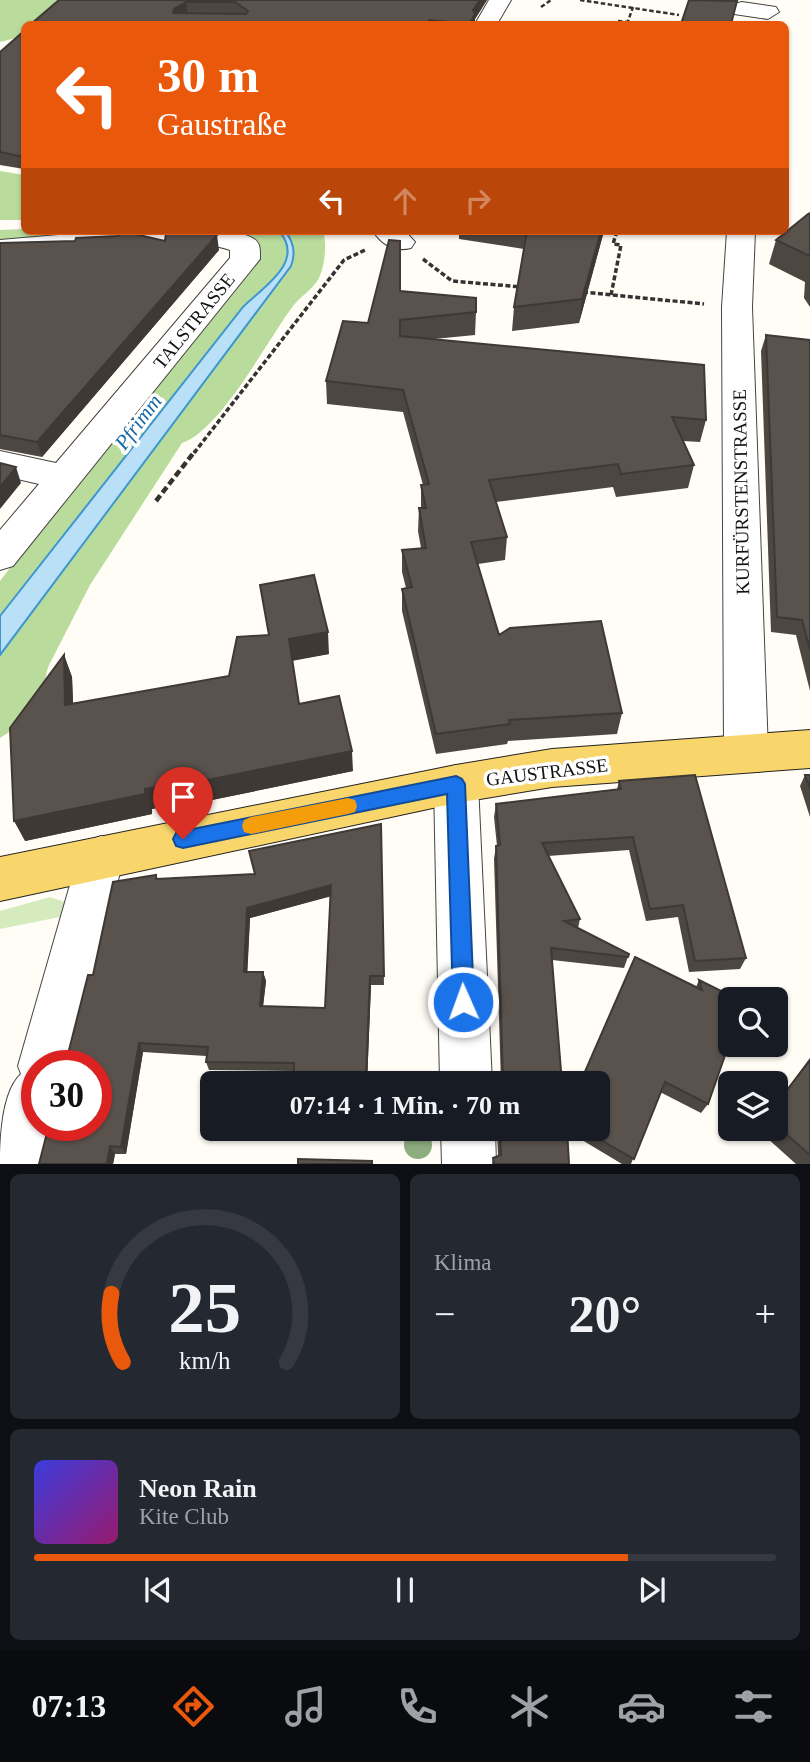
<!DOCTYPE html>
<html lang="de">
<meta charset="utf-8">
<style>
:root{--surface:#171b24;--page:#242831;--text:#f1f3f6;--muted:#9ea1a6;--line:#363941;--accent:#ea580c}
body{margin:0;font-family:Georgia,serif;background:var(--page);color:var(--text);height:100vh;display:flex;flex-direction:column;font-size:26px;white-space:nowrap}
*{box-sizing:border-box;margin:0}
p{font-size:23px;color:var(--muted)}
.icon{flex:none;width:38px;height:38px;fill:none;stroke:currentColor;stroke-width:2;stroke-linecap:round;stroke-linejoin:round}
.map{position:relative;height:1164px;overflow:hidden}
.panel{display:flex;flex-direction:column;gap:10px;padding:10px;background:#0d0f14;flex:1}
.panel>*{flex:none}
.guide{position:absolute;left:21px;top:21px;width:768px;height:214px;border-radius:10px;box-shadow:0 2px 5px #0004;background:#ea580c;color:#fff;overflow:hidden}
.controls{position:absolute;left:718px;top:987px;display:grid;gap:14px}
.controls a{display:grid;place-items:center;width:70px;height:70px;border-radius:10px;background:var(--surface);box-shadow:0 2px 5px #0004;font-size:35px}
.speed{position:absolute;left:21px;top:1050px;display:flex;gap:14px;font-size:35px;font-weight:700;text-align:center}
.speed>*{display:grid;place-content:center;width:91px;height:91px;border-radius:50%;background:var(--surface);box-shadow:0 2px 5px #0004;line-height:1}
.speed .limit{border:10px solid #d22;background:#fff;color:#111}
.pin{position:absolute;display:grid;place-items:center;width:60px;height:60px;color:#fff;margin:-72px -30px;border-radius:50% 50% 50% 0;rotate:-45deg;box-shadow:0 0 7px #0007}
.pin .icon{rotate:45deg}
.me{position:absolute;width:77px;margin:-38px;rotate:358deg;stroke-linejoin:round;filter:drop-shadow(0 0 5px #0008)}
.turn{display:flex;align-items:center;gap:24px;height:147px;padding:0 21px;font-size:32px}
.turn .icon{width:91px;height:91px;stroke-width:2.5}
.turn b{display:block;font-size:49px;line-height:60px}
.lanes{display:flex;align-items:center;height:66px;padding:0 21px;background:#0003;justify-content:center;gap:35px;direction:ltr}
.lanes .off{opacity:.35}
.big{font-size:52px;font-weight:700;line-height:1.1}
.panel .card{flex:1;display:flex;flex-direction:column;justify-content:center;gap:10px;min-width:0;padding:0 24px;border-radius:10px;background:var(--page)}
.panel .dial{align-items:center;gap:0}
.dial svg{height:182px;overflow:visible;fill:none;stroke:var(--line);stroke-width:7;stroke-linecap:round;text-anchor:middle}
.dial text{fill:var(--text);stroke:none}
.song{display:flex;align-items:center;gap:21px}
.cover{width:84px;height:84px;border-radius:10px;background:linear-gradient(135deg,hsl(240 70% 55%),hsl(320 70% 35%))}
.played{height:7px;border-radius:4px;background:linear-gradient(90deg,var(--accent) 80%,var(--line) 80%)}
.keys{display:flex;justify-content:space-around;direction:ltr}
.heat{display:flex;justify-content:space-between;align-items:center;font-size:38px;direction:ltr}
.panel .tiles{flex:1;display:grid;gap:10px;grid-template-columns:1fr 1fr}
.card:last-child{grid-column:span 2}
.trip{position:absolute;left:200px;top:1071px;width:410px;height:70px;border-radius:10px;background:var(--surface);box-shadow:0 2px 5px #0004;font-weight:700;line-height:70px;text-align:center}
.menu{display:flex;height:112px;justify-content:space-around;align-items:center;background:#090b0e;color:var(--muted)}
.menu .icon{width:49px;height:49px}
.menu .active{color:var(--accent)}
.menu b{font-size:32px;color:var(--text)}
.map>svg:first-child{display:block}
</style>
<div class="map">
<svg width="810" height="1164" viewBox="0 0 810 1164">
<rect width="100%" height="100%" fill="#fffdf5"/>
<path fill="#d5ebbd" d="M50,897L65,902L70,915L0,929V911Z"/>
<path fill="#b9dc9c" d="M0,0H77L50,24H24V36L0,42Z
M0,171L24,175V220H0Z
M24,229V231H126L0,243V230Z
M240,231H279C306,262 263,287 243,307L0,616V581L256,244L252,237Z
M285,231H323C327,244 325,265 319,278C314,288 300,297 293,306C268,339 221,430 182,443L90,585L48,667L42,693L17,727L0,738V655L291,266L289,236Z"/>
<path fill="#b9e0f7" stroke="#3f96cf" stroke-width="2" d="M279,231H285C294,242 296,253 291,266L0,655V616L243,307C263,287 306,262 279,231Z"/>
<g fill="none" stroke-linecap="round" stroke-linejoin="round">
<defs>
<path id="minor" d="M489,0H511L497,24H475Z
M742,2L776,7L779,12L768,19L734,14L731,9L734,4Z
M105,231C135,231 232,224 254,239C261,243 260,252 260,259L13,566L0,570V530L39,484L0,475V451L56,463L230,258V250C174,231 62,254 0,258V240Z
M373,231H405L415,242L411,248C395,252 382,245 373,231Z
M727,231H755L752,307L768,752L761,765L746,771L731,765L724,752L722,307Z
M456,765L472,770L478,784L492,1083H440L434,784L440,770Z
M101,836L117,842L124,857L70,1066H37V1125H55L46,1164H0C0,1139 2,1091 21,1074L18,1066L78,857L85,842Z
M441,1129H495L496,1164H442Z"/>
<path id="major" d="M810,730V768L552,787L456,803L0,901V857L456,765L552,749Z"/>
</defs>
<use href="#minor" stroke="#444" stroke-width="2"/>
<use href="#major" stroke="#222" stroke-width="2"/>
<path stroke="#333" stroke-width="2.5" stroke-dasharray="4.5 2.5" stroke-linecap="butt" d="M580,0L679,15
M541,7L551,0
M618,21L628,22
M627,24L633,7"/>
<path stroke="#333" stroke-width="3.5" stroke-dasharray="5 2.5" stroke-linecap="butt" d="M423,259L452,281L522,287
M583,292L704,304
M611,295L621,245L613,244L617,231
M194,453L344,260L365,250"/>
<path stroke="#333" stroke-width="4.5" stroke-dasharray="7 3.5" stroke-linecap="butt" d="M156,501L195,451"/>
<use href="#minor" fill="#fff" fill-rule="evenodd"/>
<use href="#major" fill="#f9d66b" fill-rule="evenodd"/>
</g>
<circle fill="#8dad7f" cx="418" cy="1145" r="14"/>
<path fill="#4d4742" fill-rule="evenodd" d="M59,0H487L475,19V24H31Z
M24,31V169L0,165V52Z
M810,213V307L804,298L805,282L769,264L776,240Z
M459,231H604L579,323L512,331L514,307L524,249L459,239Z
M165,241L219,250L42,457L0,449V243Z
M400,291L476,312L475,335L434,339L706,420L700,442L683,441L694,465L688,488L616,497L613,487L496,502L507,537L505,560L478,564L499,635L622,713L617,734L508,741L507,744L436,754L402,611V589L406,588L402,572V550L421,548L418,531L419,508H421V485H423L403,412L327,404L326,381L368,323Z
M766,335L810,340V691L796,635L771,632L761,351Z
M260,585L329,654L292,660L299,704L353,771L202,802L198,799L152,809V814L25,841L64,655L72,677L73,704L229,676L269,635Z
M805,775H810V817L800,786Z
M619,781L746,958L740,969L689,972L678,917L646,921L629,850L548,856L580,919L578,928L629,954L624,968L552,960L562,1083H501L494,859L496,846H497L494,817L496,804L617,789Z
M381,824L384,985H371L367,1083L296,1081L294,1071L209,1070L206,1062V1056L143,1052L126,1154H115L113,1164H39L67,1058L93,975L156,875L158,879L255,874L249,851ZM330,896L325,1008L263,1006L266,981L263,972H247L250,918Z
M699,980L737,999L708,1104L701,1113L660,1092L631,1164H622L567,1131L569,1164H492L493,1158L498,1156L497,1129H597L696,987Z
M810,1058V1164H796L757,1129H775V1105Z"/>
<path fill="#3f3936" d="M480,0H487L475,19V24H469L473,10Z
M186,2L188,14L173,13L174,9Z
M601,231H604L579,323L582,299Z
M217,235L219,250L42,457L37,442Z
M16,467L21,483L0,509V487Z
M328,632L329,654L292,661L289,639Z
M64,655L72,677L74,726L65,705Z
M352,751L353,771L202,802L197,782Z
M192,779L198,799L152,809V814L25,841L14,821L145,789Z
M331,885L332,896L250,918L247,981L244,972L247,908Z
M263,972L266,981L262,1015L260,1006Z
M370,976L371,985L367,1083L366,1075Z
M139,1043L143,1052L126,1154L121,1147Z
M110,1146L115,1154L113,1164H107Z"/>
<path fill="#5a524d" stroke="#3f3936" stroke-width="2" fill-rule="evenodd" d="M59,0H480L473,10L475,14L469,24L429,20L426,24H31ZM186,2H235L248,11L246,14L173,13L174,9Z
M689,0L737,1L731,24H681Z
M24,31V157L0,152V52Z
M810,213V256L776,240L808,214Z
M527,231H601L582,299L514,307Z
M126,232L165,241L166,233L196,232L217,235L37,442L0,435V243L75,241L76,238L117,236Z
M389,240L400,241V291L476,298V312L400,320V336L704,365L706,420L672,417L694,465L621,474L618,464L489,480L507,537L471,542L499,635L510,628L601,621L622,713L509,720L510,724L436,734L402,589L412,587L402,550L426,548L419,508H426L421,485L429,484L403,390L326,381L343,321L368,323Z
M766,335L810,340V650L802,620L777,617Z
M0,463L16,467L0,487Z
M314,575L328,632L289,639L299,704L339,696L352,751L197,782L192,779L145,789V794L14,821L10,728L64,655L65,705L229,676L237,637L269,635L260,585Z
M695,775L746,958L695,961L683,905L650,909L633,837L542,843L580,919L564,921L629,954L628,957L551,948L562,1083H503L496,846L500,845L496,804L621,789L619,781Z
M805,775H810V788Z
M381,824L384,976H370L366,1075L294,1073V1063L206,1062L208,1047L139,1043L121,1147L110,1146L107,1164H39L49,1125H96V1066H61L62,1060L67,1058L88,975H93L113,882L156,875V879L255,874L249,851ZM331,885L325,1008L260,1006L263,972H244L247,908Z
M635,957L702,990L699,980L737,999H730V1041L708,1104L665,1082L634,1159L582,1129H597V1083H580Z
M810,1060V1155L775,1124V1106Z
M500,1129H567L569,1164H494L493,1158L501,1155Z
M298,1159L372,1161V1164H298Z"/>
<path fill="#1a73e8" stroke="#114b97" stroke-width="2" d="M456,776L462,779L465,784L474,1002L471,1009L463,1012L456,1009L453,1002L447,794L183,848L176,846L173,839L176,833L183,831Z"/>
<path fill="#f59e0b" d="M348,798L355,800L357,806L355,812L348,814L251,834L244,832L242,826L244,820L251,817Z"/>
<g text-anchor="middle" dominant-baseline="central" stroke-width="7" stroke-linejoin="round" paint-order="stroke">
<g font-size="19" fill="#111" stroke="#fff">
<text transform="translate(194 321) rotate(-51)">TALSTRASSE</text>
<text transform="translate(741 492) rotate(-91)">KURFÜRSTENSTRASSE</text>
<text transform="translate(547 772) rotate(-7)">GAUSTRASSE</text>
</g>
<g font-size="21" font-style="italic" fill="#1768a6" stroke="#fff">
<text transform="translate(138 422) rotate(-53)">Pfrimm</text>
</g>
</g>
</svg>
<div class="controls">
<a><svg class="icon" aria-label="search" viewBox="0 0 24 24"><circle cx="10" cy="10" r="6"/><path d="M15 15l6 6"/></svg></a>
<a><svg class="icon" aria-label="layers" viewBox="0 0 24 24"><path d="M12 4l9 5-9 5-9-5zM3 14l9 5 9-5"/></svg></a>
</div>
<div class="speed"><div class="limit">30</div></div>
<div class="pin" style="left:183px;top:839px;background:#d93025"><svg class="icon" aria-label="arrive" viewBox="0 0 24 24"><path d="M6 21V4h12l-3 4 3 4H6"/></svg></div>
<svg class="me" style="left:463px;top:1002px" viewBox="-20 -20 40 40"><circle r="17" fill="#1a73e8" stroke="#fff" stroke-width="3"/><path d="M0-11L8 9 0 5-8 9z" fill="#fff"/></svg>
<div class="trip">07:14 · 1 Min. · 70 m</div>
<div class="guide">
<div class="turn"><svg class="icon" aria-label="left" viewBox="0 0 24 24"><path d="M17 20v-9H6M10 6l-5 5 5 5"/></svg><div><b>30 m</b>Gaustraße</div></div>
<div class="lanes"><svg class="icon" aria-label="left" viewBox="0 0 24 24"><path d="M17 20v-9H6M10 6l-5 5 5 5"/></svg><svg class="icon off" aria-label="ahead" viewBox="0 0 24 24"><path d="M12 20V5M6 11l6-6 6 6"/></svg><svg class="icon off" aria-label="right" viewBox="0 0 24 24"><path d="M7 20v-9h11M14 6l5 5-5 5"/></svg></div>
</div>
</div>
<section class="panel">
<div class="tiles">
<div class="card dial"><svg viewBox="0 0 100 80">
<path d="M14 69A42 42 0 1 1 86 69"/>
<path d="M14 69A42 42 0 0 1 9 39" stroke="#ea580c"/>
<text x="50" y="56" font-size="32" font-weight="700">25</text>
<text x="50" y="72" font-size="11">km/h</text>
</svg></div>
<div class="card"><p>Klima</p>
<div class="heat"><a>−</a><b class="big">20°</b><a>+</a></div>
</div>
<div class="card">
<div class="song"><i class="cover"></i><div><b>Neon Rain</b><p>Kite Club</p></div></div>
<div class="played"></div>
<div class="keys"><svg class="icon" aria-label="previous" viewBox="0 0 24 24"><path d="M18 5L8 12l10 7zM5 5v14"/></svg><svg class="icon" aria-label="pause" viewBox="0 0 24 24"><path d="M8 5v14M16 5v14"/></svg><svg class="icon" aria-label="next" viewBox="0 0 24 24"><path d="M6 5l10 7-10 7zM19 5v14"/></svg></div>
</div>
</div>
</section>
<nav class="menu">
<b>07:13</b>
<svg class="icon active" aria-label="directions" viewBox="0 0 24 24"><path d="M12 3l9 9-9 9-9-9zM9 14v-3h6M13 9l2 2-2 2"/></svg>
<svg class="icon" aria-label="music" viewBox="0 0 24 24"><path d="M9 18V5l10-2v13"/><circle cx="6" cy="18" r="3"/><circle cx="16" cy="16" r="3"/></svg>
<svg class="icon" aria-label="phone" viewBox="0 0 24 24"><path d="M5 4h4l2 5-3 2q2 4 5 5l2-3 5 2v4C11 20 4 13 5 4z"/></svg>
<svg class="icon" aria-label="climate" viewBox="0 0 24 24"><path d="M12 3v18M4 7l16 10M4 17L20 7"/></svg>
<svg class="icon" aria-label="car" viewBox="0 0 24 24"><path d="M5 17H2v-5l4-1 3-4h7l3 4 3 1v5h-3M9 17h6M6 11h13"/><circle cx="7" cy="17" r="2"/><circle cx="17" cy="17" r="2"/></svg>
<svg class="icon" aria-label="filters" viewBox="0 0 24 24"><path d="M4 7h16M4 17h16"/><circle cx="9" cy="7" r="2"/><circle cx="15" cy="17" r="2"/></svg>
</nav>
